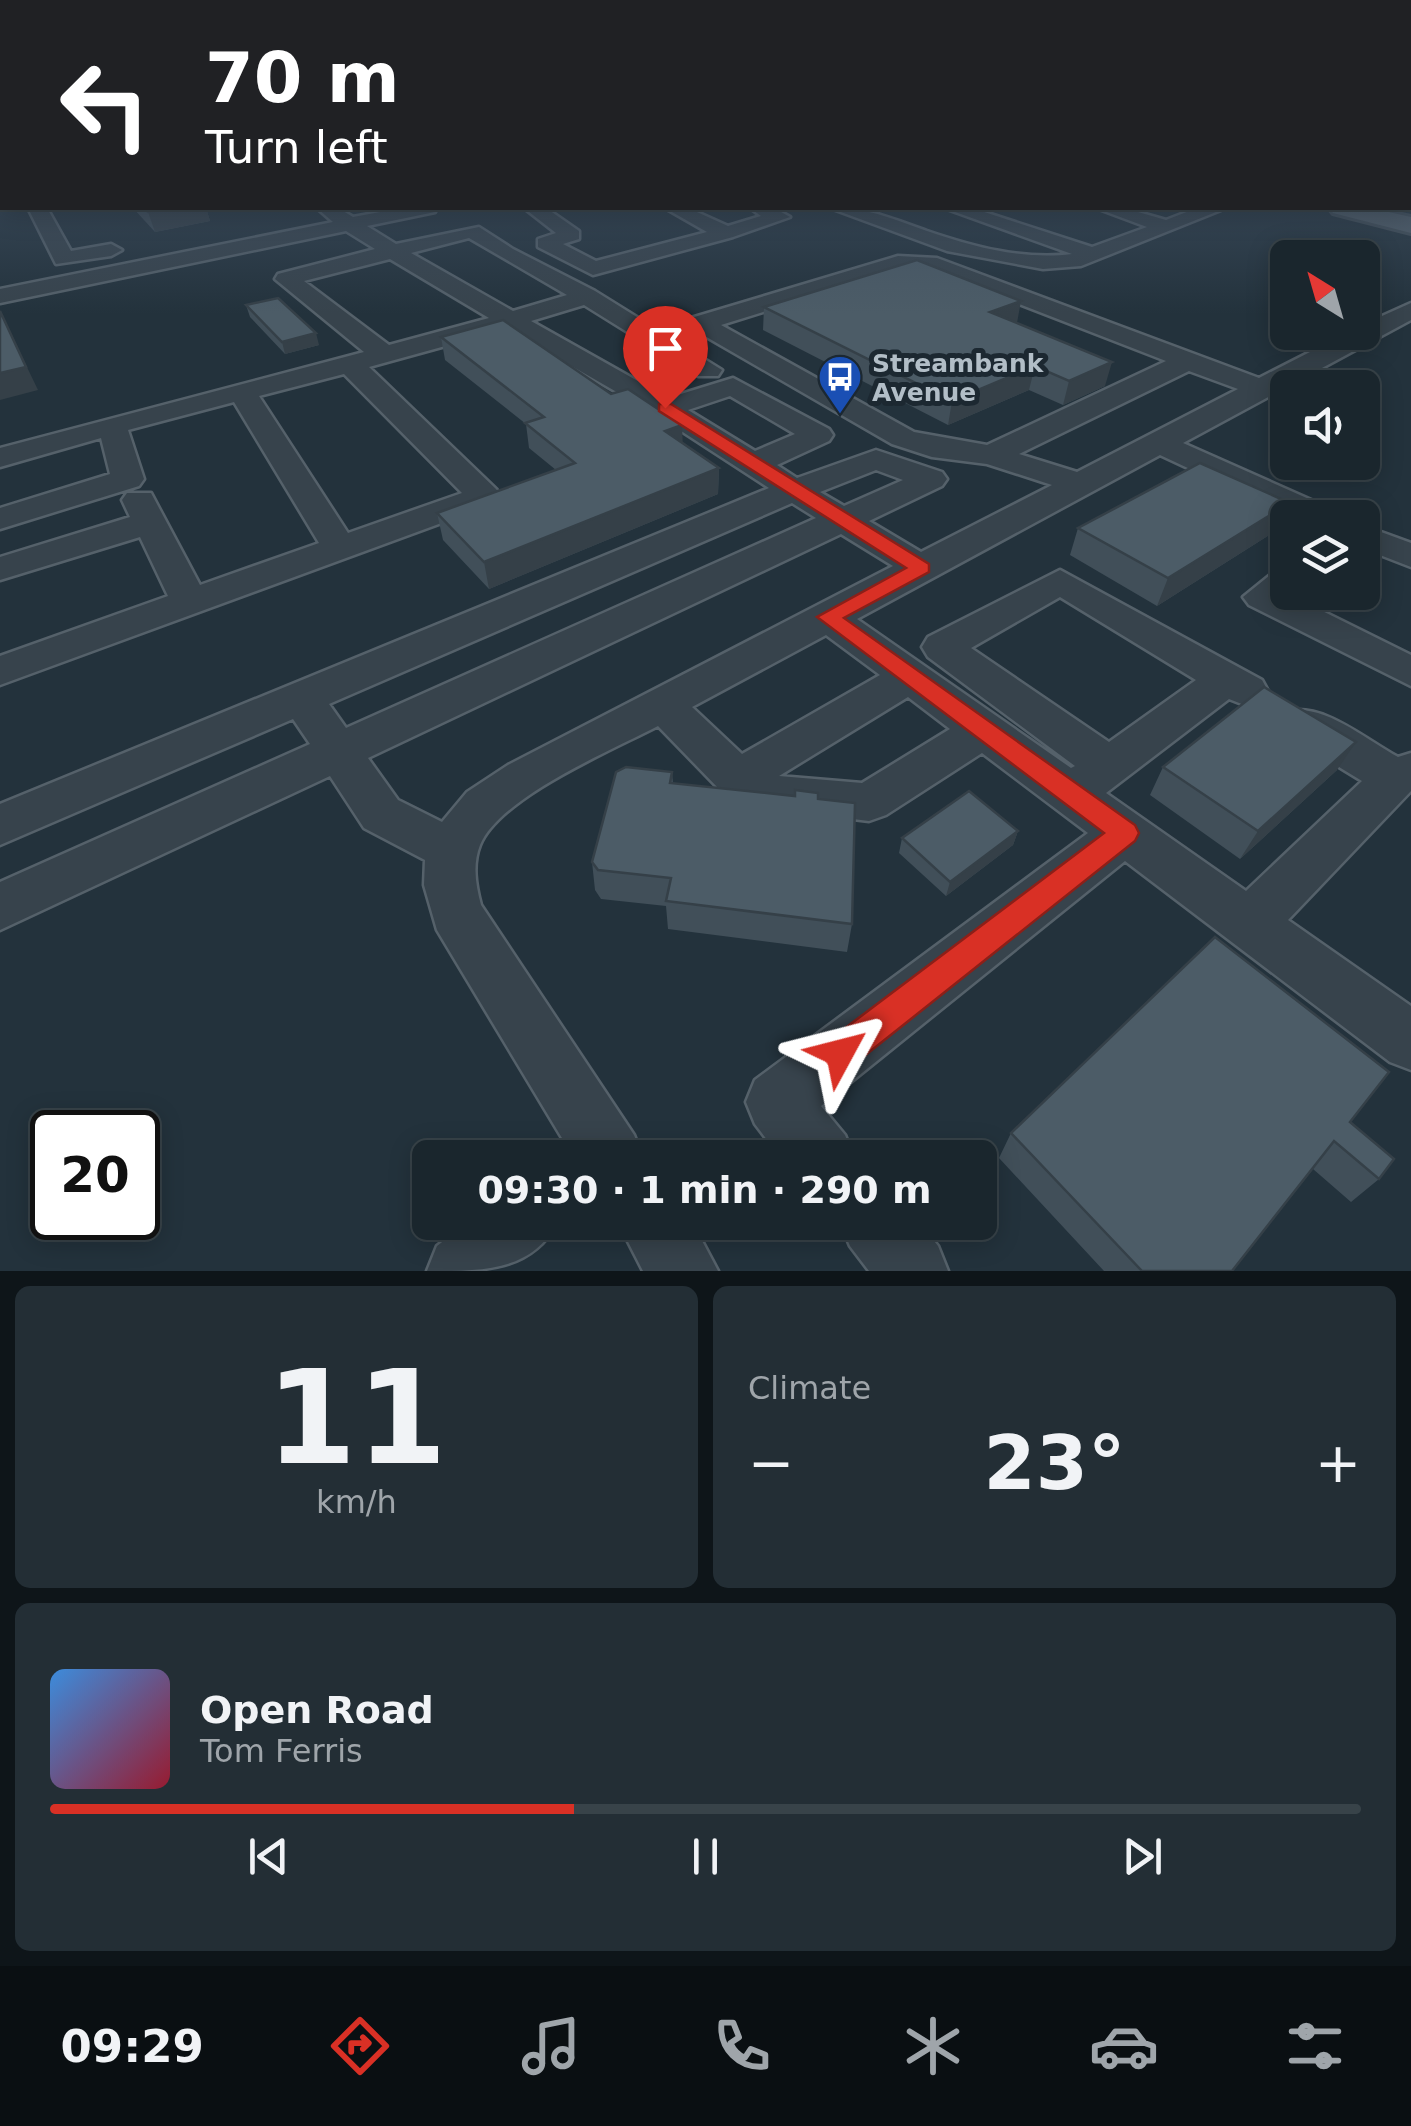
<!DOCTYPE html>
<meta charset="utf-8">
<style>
:root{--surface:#1a262d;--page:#232e35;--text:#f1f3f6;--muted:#9fa5aa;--line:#384349;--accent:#d93025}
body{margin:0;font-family:"DejaVu Sans",sans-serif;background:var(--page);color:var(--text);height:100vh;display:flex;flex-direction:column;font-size:38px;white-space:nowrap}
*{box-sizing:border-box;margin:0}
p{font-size:32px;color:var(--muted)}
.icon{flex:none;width:55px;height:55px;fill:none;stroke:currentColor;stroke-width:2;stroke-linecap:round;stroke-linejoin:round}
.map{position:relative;height:1271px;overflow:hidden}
.details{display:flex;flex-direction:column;gap:15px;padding:15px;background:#0e1519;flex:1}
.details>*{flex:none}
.top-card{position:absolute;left:0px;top:0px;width:1412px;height:210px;box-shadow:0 5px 25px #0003,0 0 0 2px var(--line);background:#202124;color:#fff;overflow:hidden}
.needle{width:65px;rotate:323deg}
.tools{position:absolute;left:1270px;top:240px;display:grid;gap:20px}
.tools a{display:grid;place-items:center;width:110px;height:110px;border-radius:15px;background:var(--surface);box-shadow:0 5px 25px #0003,0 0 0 2px var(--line);font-size:50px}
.speed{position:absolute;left:30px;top:1110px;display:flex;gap:20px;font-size:50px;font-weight:700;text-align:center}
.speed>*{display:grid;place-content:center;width:130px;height:130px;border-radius:50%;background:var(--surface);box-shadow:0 5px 25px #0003,0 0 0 2px var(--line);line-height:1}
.speed .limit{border:5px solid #111;border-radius:15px;background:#fff;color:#111}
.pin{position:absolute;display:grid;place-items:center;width:85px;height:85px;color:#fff;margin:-102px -42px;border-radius:50% 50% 50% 0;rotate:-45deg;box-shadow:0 0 10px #0007}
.pin .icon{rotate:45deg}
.me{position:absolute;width:110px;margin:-55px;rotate:52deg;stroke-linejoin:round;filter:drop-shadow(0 0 8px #0008)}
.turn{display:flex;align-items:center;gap:35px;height:210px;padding:0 40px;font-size:45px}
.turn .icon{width:130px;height:130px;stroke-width:2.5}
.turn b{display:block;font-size:70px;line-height:85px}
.big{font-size:75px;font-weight:700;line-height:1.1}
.details .tile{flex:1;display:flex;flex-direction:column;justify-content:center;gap:15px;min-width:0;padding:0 35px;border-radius:15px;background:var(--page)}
.details .dial{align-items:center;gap:0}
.dial b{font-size:130px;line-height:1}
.song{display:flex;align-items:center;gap:30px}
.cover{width:120px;height:120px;border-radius:15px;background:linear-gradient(135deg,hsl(210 70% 55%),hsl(350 70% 35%))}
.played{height:10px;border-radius:5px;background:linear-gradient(90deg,var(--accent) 40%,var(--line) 40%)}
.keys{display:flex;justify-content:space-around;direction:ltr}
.heat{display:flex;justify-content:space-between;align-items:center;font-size:55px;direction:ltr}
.details .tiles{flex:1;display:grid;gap:15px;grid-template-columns:1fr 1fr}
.tile:last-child{grid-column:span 2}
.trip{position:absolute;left:412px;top:1140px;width:585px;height:100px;border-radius:15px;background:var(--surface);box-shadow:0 5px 25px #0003,0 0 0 2px var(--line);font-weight:700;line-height:100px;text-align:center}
.tab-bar{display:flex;height:160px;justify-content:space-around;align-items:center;background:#0a0f12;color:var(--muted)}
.tab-bar .icon{width:70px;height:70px}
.tab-bar .current{color:var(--accent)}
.tab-bar b{font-size:45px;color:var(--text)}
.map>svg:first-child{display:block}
</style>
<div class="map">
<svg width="1411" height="1271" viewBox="0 0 1411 1271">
<rect width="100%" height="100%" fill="#23323c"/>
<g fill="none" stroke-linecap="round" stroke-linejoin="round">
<defs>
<path id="minor" d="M1410,183H1411V195H1410Z
M28,208H47L71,251L111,244L122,250L111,256L56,264Z
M317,208H338L353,217L402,208H437L435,212L367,226L396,244L479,227L513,249L595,291L722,370L718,376H698L584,305L531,321L668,398L733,378L829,429L833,435L829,441L777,465L797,478L876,450L942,472L947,479L942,486L869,521L921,552L1052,485L987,464L932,457L892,444L691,328L688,323L691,318L898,256L937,258L1259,378L1349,332H1362V325L1411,303V320L1183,443L1336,511L1341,518H1295L1160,455L857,619L1071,768L1075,766L928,657L922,647L928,637L1060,570L1262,680L1268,691L1262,702L1247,706L1229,699L1106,793L1246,891L1362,781L1285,734L1279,723L1285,712C1322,701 1366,740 1398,757L1411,753V791L1288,920L1411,1006V1070L1390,1062L1125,861L821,1106L845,1135L854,1158H781L755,1124L746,1102L755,1080L1088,833L982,753L886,815L869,821L755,807L721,791L658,726C612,750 500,797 480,845C472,865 476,886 481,905L634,1135L643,1158H574L437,930L424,885L425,860L364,828L330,776L0,930V882L310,744L293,719L0,845V804L769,488L655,414L507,329L369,367L496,489L501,496L496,503L0,685V656L168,596L140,537L0,580V557L130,517L122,500L127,493H151L200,585L319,543L234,402L128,430L144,479L139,486L0,529V508L110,474L101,438L0,467V448L364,352L275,279L278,274L375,249L346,231L0,303V289L333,222ZM469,238L567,295L513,311L411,253ZM390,259L489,318L389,345L304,281ZM899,270L934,271L1166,361L987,445L914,432L721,325ZM1189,371L1238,389L1077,472L1019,454ZM344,374L462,493L348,533L259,396ZM730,396L795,434L755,451L688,410ZM876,470L903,480L844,506L820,492ZM792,503L816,518L346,728L329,704ZM841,534L893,566L508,765L467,792L442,822L398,800L368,758ZM1060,597L1196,680L1109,742L971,648ZM826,635L880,675L742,754L692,707ZM908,697L950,729L862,783L779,776Z
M524,208H546L579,231V239L563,244L596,261L707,232L665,208H688L728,226L761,216L750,208H774L790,217L733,237L593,275L538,247V239L556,233Z
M830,208C864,206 895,220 927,231C974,247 1022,260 1072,254L944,208H972L1092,247L1147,227L1096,208H1124L1166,220L1197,208L1221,210L1081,266L1043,269L947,251Z
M1362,525L1411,543V567L1362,548Z
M1288,568V592H1294L1290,595L1411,655V686L1249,605L1243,597L1275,571Z
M468,1222H558C531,1271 486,1271 427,1271L437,1246Z
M618,1222H692L718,1271H643Z
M840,1222H919L938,1246L948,1271H869L850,1246Z"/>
<path id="major" d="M1329,208H1371L1411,217V233L1333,213Z"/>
</defs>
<use href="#minor" stroke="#55616a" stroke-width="5"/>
<use href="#major" stroke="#434f58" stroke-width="6"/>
<use href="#minor" fill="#37434c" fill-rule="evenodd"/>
<use href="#major" fill="#55626c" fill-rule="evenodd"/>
</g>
<path fill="#414f59" d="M133,208H206L210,221L155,232Z
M246,305L319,345L285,354L250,317Z
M764,307L1016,323L1105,386L1063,405L1029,390L948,425L763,330Z
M441,337L683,443L719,468L718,494L489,589L443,540L437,513L556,470L529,448L526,424L445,360Z
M1290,503L1277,530L1157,606L1070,555L1078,528Z
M1163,767L1337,770L1240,859L1150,795Z
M672,772L673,783L818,799L852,924L847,952L668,929L666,906L601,899L595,890L592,862Z
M1018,831L1013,845L946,896L899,853L902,838Z
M1350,1122L1379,1179L1351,1202L1313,1169L1232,1271H1104L999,1158L1011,1133Z"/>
<path fill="#354048" d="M175,208H206L210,221L155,232L148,212Z
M1021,301L1017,323L990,312Z
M0,311L38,390L0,400Z
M316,333L319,345L285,354L282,342Z
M1112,362L1105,386L1063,405L1069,381Z
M1035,366L1029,390L948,425L952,401Z
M682,425L683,450L665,431Z
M719,468L718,494L489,589L484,562Z
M1290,503L1277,530L1157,606L1168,578Z
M1356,742L1337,770L1240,859L1258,831Z
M1018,831L1013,845L946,896L950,882Z"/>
<path fill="#4c5c67" stroke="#354048" stroke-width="2.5" d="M144,208H175L148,212Z
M917,260L1021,301L990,312L1112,362L1069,381L1035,366L952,401L764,307Z
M278,298L316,333L282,342L246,305Z
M0,311L26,367L0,373Z
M503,320L611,394L628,389L682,425L665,431L719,468L484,562L437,513L575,463L525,423L544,417L441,337Z
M1200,463L1290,503L1168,578L1078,528Z
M1264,687L1356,742L1258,831L1163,767Z
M626,767L672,772L670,783L795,796V790L818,793V799L855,803L852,924L666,901L671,878L598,870L592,862L616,772Z
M969,791L1018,831L950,882L902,838Z
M1215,937L1389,1072L1350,1122L1394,1159L1379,1179L1334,1141L1232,1271H1142L1011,1133Z"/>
<linearGradient id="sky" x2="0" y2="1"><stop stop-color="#131c21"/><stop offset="0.43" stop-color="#3f4f61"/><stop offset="1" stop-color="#3f4f61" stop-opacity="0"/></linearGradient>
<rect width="1411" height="314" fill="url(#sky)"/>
<path fill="#d93025" stroke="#8d1f18" stroke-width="2.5" d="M659,404H671L929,564V572L844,618L1135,825L1139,833L1135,841L853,1065L840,1070L828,1065L823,1053L828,1041L1104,833L817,617L906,568L659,411Z"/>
<defs>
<symbol id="bus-pin" viewBox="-11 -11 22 30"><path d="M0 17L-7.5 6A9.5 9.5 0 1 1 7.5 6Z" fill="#1a4fb4" stroke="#1c2831"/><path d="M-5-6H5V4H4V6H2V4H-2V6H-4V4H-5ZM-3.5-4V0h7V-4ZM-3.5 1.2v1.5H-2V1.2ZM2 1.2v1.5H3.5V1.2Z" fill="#fff"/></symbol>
</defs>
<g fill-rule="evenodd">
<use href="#bus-pin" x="815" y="352" width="50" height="68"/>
</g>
<g text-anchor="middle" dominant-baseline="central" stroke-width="10" stroke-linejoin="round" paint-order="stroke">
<g font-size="25" font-weight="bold" fill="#b2bec7" stroke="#1c2831" text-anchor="start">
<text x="872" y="363">Streambank<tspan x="872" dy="29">Avenue</tspan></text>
</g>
</g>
</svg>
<div class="tools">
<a><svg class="needle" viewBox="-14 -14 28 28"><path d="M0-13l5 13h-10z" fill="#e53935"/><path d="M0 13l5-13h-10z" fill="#9fa5aa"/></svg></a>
<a><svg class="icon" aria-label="sound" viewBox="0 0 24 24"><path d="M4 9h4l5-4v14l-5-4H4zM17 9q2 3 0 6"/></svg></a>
<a><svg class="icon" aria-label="layers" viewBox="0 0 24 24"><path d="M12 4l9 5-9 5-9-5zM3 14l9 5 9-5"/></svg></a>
</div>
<div class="speed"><div class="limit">20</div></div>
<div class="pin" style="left:665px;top:408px;background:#d93025"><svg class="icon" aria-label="arrive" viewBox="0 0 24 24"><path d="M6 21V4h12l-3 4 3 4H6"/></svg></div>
<svg class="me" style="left:840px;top:1053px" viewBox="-20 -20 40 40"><path d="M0-17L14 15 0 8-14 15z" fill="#d93025" stroke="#fff" stroke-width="4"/></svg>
<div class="trip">09:30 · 1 min · 290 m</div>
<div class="top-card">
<div class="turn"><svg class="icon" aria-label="left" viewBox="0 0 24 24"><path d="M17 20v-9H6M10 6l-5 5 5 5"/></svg><div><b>70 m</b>Turn left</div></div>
</div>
</div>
<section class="details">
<div class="tiles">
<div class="tile dial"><b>11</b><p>km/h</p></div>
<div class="tile"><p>Climate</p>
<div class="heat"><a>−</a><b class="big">23°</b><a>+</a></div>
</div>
<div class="tile">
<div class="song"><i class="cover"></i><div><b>Open Road</b><p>Tom Ferris</p></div></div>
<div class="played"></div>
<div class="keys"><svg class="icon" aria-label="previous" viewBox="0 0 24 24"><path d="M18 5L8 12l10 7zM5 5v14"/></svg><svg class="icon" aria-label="pause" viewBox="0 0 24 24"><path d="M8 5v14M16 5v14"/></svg><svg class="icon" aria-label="next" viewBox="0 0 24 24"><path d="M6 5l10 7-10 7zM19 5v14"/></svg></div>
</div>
</div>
</section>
<nav class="tab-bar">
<b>09:29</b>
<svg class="icon current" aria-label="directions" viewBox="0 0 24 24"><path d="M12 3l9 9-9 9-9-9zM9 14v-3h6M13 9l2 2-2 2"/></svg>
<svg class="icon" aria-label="music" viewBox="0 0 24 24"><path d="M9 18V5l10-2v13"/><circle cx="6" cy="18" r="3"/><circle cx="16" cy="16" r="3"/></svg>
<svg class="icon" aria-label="phone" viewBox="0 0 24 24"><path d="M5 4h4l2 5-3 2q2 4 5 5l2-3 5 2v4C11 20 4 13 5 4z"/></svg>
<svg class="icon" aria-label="climate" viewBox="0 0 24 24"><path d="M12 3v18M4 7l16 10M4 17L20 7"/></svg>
<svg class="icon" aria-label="car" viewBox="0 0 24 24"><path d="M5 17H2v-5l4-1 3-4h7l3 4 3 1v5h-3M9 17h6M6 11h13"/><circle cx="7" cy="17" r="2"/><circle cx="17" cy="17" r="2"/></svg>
<svg class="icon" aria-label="filters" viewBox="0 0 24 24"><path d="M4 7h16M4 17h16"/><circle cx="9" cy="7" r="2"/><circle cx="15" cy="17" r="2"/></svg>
</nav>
